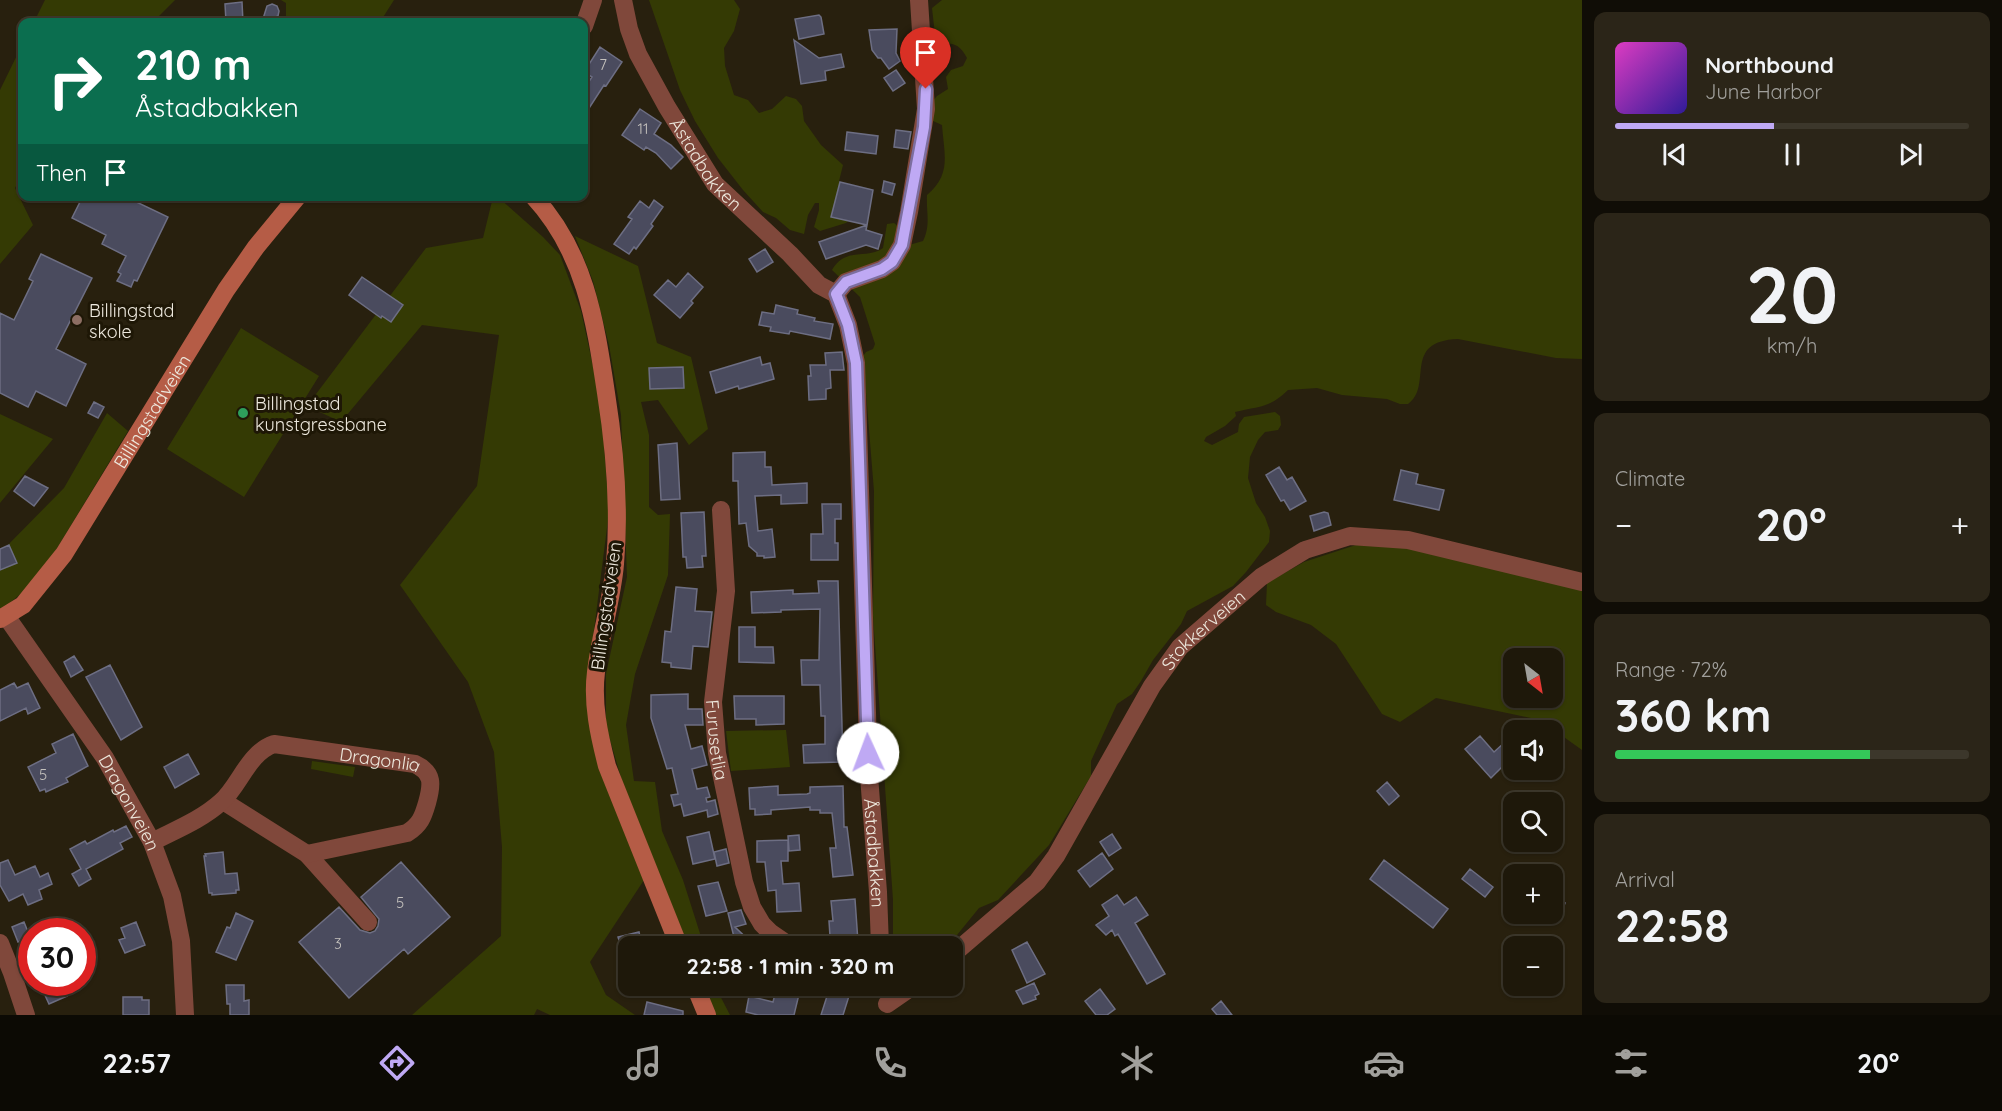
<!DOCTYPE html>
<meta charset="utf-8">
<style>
:root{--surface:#1e180a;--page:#2b2518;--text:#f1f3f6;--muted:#a1a09c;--line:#3c372b;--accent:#bfa9f4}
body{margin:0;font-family:Quicksand,sans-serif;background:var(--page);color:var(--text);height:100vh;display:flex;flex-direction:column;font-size:22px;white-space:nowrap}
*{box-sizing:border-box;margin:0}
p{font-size:20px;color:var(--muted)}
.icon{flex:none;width:33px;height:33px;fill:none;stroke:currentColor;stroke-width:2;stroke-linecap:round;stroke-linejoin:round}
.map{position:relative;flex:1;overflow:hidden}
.details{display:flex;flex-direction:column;gap:12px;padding:12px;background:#100d06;width:420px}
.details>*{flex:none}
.guide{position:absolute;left:18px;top:18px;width:570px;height:183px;border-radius:12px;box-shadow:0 2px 4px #0004,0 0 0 2px var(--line);background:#0b6e4f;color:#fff;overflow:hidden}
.needle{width:39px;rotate:149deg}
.buttons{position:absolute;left:1503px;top:648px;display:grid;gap:12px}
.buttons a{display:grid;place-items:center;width:60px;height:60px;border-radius:12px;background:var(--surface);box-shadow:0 2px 4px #0004,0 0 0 2px var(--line);font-size:30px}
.speed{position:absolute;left:18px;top:918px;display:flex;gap:12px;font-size:30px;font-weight:700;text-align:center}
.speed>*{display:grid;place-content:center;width:78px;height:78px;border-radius:50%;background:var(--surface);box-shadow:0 2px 4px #0004,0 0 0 2px var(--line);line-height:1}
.speed .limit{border:9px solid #d22;background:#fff;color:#111}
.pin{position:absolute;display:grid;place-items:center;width:51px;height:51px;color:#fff;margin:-62px -26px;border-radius:50% 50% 50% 0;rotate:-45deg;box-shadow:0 0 6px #0007}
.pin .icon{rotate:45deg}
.me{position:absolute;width:66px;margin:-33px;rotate:358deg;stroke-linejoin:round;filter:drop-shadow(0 0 4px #0008)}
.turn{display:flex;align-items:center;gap:21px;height:126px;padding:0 18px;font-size:27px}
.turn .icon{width:78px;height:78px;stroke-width:2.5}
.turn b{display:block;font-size:42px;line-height:51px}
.then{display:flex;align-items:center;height:57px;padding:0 18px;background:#0003;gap:12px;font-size:22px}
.big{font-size:45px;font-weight:700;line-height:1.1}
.details .tile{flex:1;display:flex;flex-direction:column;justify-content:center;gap:9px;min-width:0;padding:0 21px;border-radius:12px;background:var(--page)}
.details .dial{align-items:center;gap:0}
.dial b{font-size:78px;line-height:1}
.song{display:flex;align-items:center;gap:18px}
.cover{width:72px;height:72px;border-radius:9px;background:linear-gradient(135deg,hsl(310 70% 55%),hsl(250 70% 35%))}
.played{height:6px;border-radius:3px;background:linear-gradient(90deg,var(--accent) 45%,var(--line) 45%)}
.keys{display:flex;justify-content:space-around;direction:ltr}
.heat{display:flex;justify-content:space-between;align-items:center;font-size:33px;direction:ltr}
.charge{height:9px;border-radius:4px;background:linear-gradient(90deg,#34c759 72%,var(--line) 0)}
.trip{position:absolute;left:618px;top:936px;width:345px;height:60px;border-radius:12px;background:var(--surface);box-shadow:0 2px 4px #0004,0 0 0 2px var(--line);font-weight:700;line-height:60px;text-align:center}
.menu{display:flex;height:96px;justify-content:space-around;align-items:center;background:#0c0a04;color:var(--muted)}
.menu .icon{width:42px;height:42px}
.menu .active{color:var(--accent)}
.menu b{font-size:27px;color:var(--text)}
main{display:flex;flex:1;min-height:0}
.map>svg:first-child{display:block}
</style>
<main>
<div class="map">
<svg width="1582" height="1015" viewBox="0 0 1582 1015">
<rect width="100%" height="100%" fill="#28200e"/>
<path fill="#343a04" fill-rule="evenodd" d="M45,0H175L158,17L157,22H34Z
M281,0H394L380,22H286V3Z
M649,0H734L740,9L734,31L724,48L725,66L734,95L748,100L759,113L772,109L786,96L796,99L802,106L804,121L821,145L843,165L839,181V197L855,214L846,223L820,231L814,227L819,210V203H815L808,215L804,234L790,230L776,218L763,212L743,190L718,158L695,121L680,90Z
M942,0H1582V359L1556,358L1458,339C1401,341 1434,386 1408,404H1400L1387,399L1342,395L1317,388L1288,390C1270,408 1259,406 1235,412L1236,416L1225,426L1206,437L1204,441L1212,445L1238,432L1239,424L1244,417L1275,412L1280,416L1281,425L1278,430L1265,432L1258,440L1250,457L1248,478L1256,503L1265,517L1270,531L1269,542L1246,572L1233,586L1187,611L1181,624L1153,660L1141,681L1132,694L1117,704L1091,761V776L1049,845L998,900L979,908L957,935L944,946H893V900L873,616L874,491L863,356L866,352L873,349L875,344L860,297L832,270C846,246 867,260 883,248L887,224L894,223L899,227L909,245L923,241C931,225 926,212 927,195C952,174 944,154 942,125L922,116L923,112L937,96L948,89L946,77L951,70L963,66L967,58C959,43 952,42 936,44L932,8Z
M22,45V175L15,188L33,225L0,264V90Z
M493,197H498L543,237L560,255L581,311L601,403L609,512L589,669L644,880L590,962L606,995L635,1015H550L537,1009L534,1015H412L501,936L502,847L494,752L468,682L400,585L477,486L499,335L422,325L341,422L307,406L426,248L483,238Z
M575,236L638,266L657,343L691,357L708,429L689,445L658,400L641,402L649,435V507L658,515L670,514L668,575L635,674L626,725L634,781L655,782L662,831L683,880L704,946H688L622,781L606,726V674L627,577L621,415L609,345L593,281Z
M241,328L319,376L244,497L167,449Z
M107,413L128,431L53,555L35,582L0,611V553L64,488Z
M0,414L53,439L0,503Z
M1362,543L1413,549L1582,587V750L1540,720L1436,698L1400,722L1382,714L1336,644L1311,625L1276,612L1266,605L1267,583L1304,562ZM1514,658H1552V698H1514Z
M786,730L790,767L731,771L726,731Z
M312,761L355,767L353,777L311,769Z
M704,986H715L730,1015H716Z"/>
<path fill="#4a4b5e" stroke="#6d6e83" stroke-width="1.5" d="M242,2L243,22H226L225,4Z
M272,4L277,6L279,11L278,16L262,22L267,6Z
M819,15L821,17L824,34L799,39L795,19Z
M897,29L896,53L900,61L889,69L881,58H878L872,50L869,30Z
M794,40L819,58L841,54L844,67L825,71L826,80L801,84Z
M600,47L622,62L606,86L604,85L584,116V89L592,77L584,72Z
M896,70L905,83L893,91L884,78Z
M640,109L661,123L654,134L671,145L683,157L671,169L656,153L646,147L644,150L622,135Z
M896,130L911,132L908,149L894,147Z
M847,132L878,136L876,154L845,150Z
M884,181L895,184L892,195L882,192Z
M840,182L873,190L867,225L831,217Z
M83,196H124L168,217L137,281L134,280L131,287L117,281L121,274L118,272L126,256L102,244L106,235L72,218Z
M654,200L663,207L651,224L653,226L636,249L634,247L629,254L614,244L632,219L628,217L640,201L649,208Z
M867,225L866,230L882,235L878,249L866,245L826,259L819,242Z
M765,249L773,262L757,272L749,259Z
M41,254L92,278L56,349L86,364L66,406L36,391L28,407L0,393V313L14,320L33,281L29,279Z
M688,273L703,287L691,301L693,303L680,318L654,295L668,280L676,287Z
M362,277L403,305L391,322L382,316L381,318L349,295Z
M776,305L798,310L797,314L815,318L814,321L833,324L830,339L790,331L789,334L770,331L771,327L759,325L762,312L774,314Z
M842,352L844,370H830L831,388L826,389V399L809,400L808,376H811L810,365H826L825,353Z
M760,357L762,365L770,363L774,379L739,389L738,386L716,393L710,372Z
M683,367L684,388L650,389L649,368Z
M94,402L104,407L98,418L88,413Z
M677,443L680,499L661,500L658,445Z
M765,452V467H771L772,485L807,483V503L781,504V495L755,496L758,531L772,529L775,557L764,558V556H757V553L749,546L746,523L739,524L738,481H733V453Z
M1279,467L1287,480L1292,477L1306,501L1290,510L1284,500L1281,501L1266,475Z
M1401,470L1418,474L1416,484L1444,490L1439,510L1394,500Z
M25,476L48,488L34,506L14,491Z
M822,504H841V519H835V543H838V560H811V534H823Z
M704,512L706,556H702L703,567L687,568L686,557H683L681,513Z
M1324,512L1328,513L1331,525L1314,531L1310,516Z
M9,545L17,563L0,570V549Z
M818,581H838L843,762L804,763L803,745L825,744V716H821L820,685H802L801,660H819L820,609L781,610V612L752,613L751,592L793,590V594L819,593Z
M676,587L697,589L695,611L712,612L708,647L693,646L691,669L671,667V663L662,662L665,631L671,632Z
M739,627H755V647H773L774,663L739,662Z
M74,656L83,670L71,677L64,662Z
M110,665L142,727L121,740L86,677Z
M14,683L17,688L28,683L40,708L28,714L26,708L0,721V690Z
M688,694V709H702L703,725H685L691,749L702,746L707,765L692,769L697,789L707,787L710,797L706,798L707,802L715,800L718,814L708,817L707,810L684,816L681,804L674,806L671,795L678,794L672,768L667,769L651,718V695Z
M734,696H784V724L756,725V719H735Z
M73,734L88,766L66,778L68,782L46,792L45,789L40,791L28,767L56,753L52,744Z
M1514,734V755L1491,778L1465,749L1480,736L1494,752Z
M188,754L199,774L175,788L164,767Z
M1387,782L1399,796L1389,805L1377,791Z
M778,786V795L807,794L810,793V787L843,786L844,827H847L853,875L833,877L830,848H836L832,813H820V810H810V807L771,810V814L755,815V809H750L749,788Z
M126,826L132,837L120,843L123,849L86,869L91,879L79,886L72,874L81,869L70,849L85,841L87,844L113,830L114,832Z
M709,832L715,859L693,864L687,837Z
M1112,834L1121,848L1109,856L1100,842Z
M799,835L800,850L789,851L788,836Z
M788,840V861H781L783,884L799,883L801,911L777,912L776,890L768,891L765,862H757V841Z
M726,849L729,863L717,866L714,852Z
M223,852L225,874L237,873L239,890H236V893L212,895V893H209L204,856H206L205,854Z
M1102,853L1113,869L1090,887L1078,871Z
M8,860L15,875L35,866L40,877L48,873L52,884L39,890L42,899L28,905L23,894L9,901L0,885V863Z
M1384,860L1448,909L1433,928L1370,879Z
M401,862L450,917L408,954L404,949L349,998L299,942L339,907L360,930L370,933L375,931L378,926L379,919L361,897Z
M1470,869L1493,887L1485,897L1462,879Z
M718,882L727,911L706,916L698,886Z
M1117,895L1124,905L1136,897L1148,915L1135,923L1165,974L1147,984L1118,934L1115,936L1112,930L1106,935L1096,925L1109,916L1102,905Z
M1552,897L1565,903L1561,914L1552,910Z
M855,899L858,942L841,943V936H830L829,921H833L831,901Z
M741,910L746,924L735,927L755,946H725L734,937L728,913Z
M236,913L253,921L236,960L216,952L227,927L230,928Z
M24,922L30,937L18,942L12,927Z
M136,922L145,945L125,953L119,940L125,938L121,928Z
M639,932L642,946H621L618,937Z
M1027,942L1045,974L1027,983L1012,950Z
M61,983L67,996L49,1004L43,991Z
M1034,983L1039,994L1035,996L1036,999L1023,1004L1016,991Z
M226,985H244V1001L249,1000V1015H230V1004H227Z
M777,986H801L794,1015H758L746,1012L749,996L773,1002Z
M1100,989L1115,1009L1107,1015H1096L1085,1001Z
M829,990L849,996L843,1015H821Z
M123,997H142V1000H149V1015H123Z
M1221,1001L1232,1015H1217L1212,1009Z
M647,1002L683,1011V1015H644Z"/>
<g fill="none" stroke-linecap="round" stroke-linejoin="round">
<g stroke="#80483b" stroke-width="18">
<path id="s1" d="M623,0L629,29L638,54L667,107L715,184L790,254L819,285L836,294L848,325L856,363L869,776L878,892L880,946"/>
<path d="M584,26L593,0"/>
<path d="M836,294L846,282L882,269L892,262L902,245L909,212L926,109L919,0"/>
<path id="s2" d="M721,510L726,591L713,702L717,753L744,882L752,907L762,924L771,933L787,944L795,946"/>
<path id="s3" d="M6,616L105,758L152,842L172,896L181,941L185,1015"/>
<path d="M223,801L307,854L368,922"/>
<path id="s4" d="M152,842C175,830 201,820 221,802C240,785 248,753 274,744L415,764C434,773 432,785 427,803C423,817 420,825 407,833L307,854"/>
<path d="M0,943L12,973L26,1015"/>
<path id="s5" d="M952,955L1037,882L1056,856L1152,686L1180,647L1261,577L1305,550L1350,536L1408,540L1582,582"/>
<path d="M887,1004L913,986"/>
</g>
<g stroke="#b55c46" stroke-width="18">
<path d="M533,196C585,252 595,320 606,393C615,450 620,507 615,564C612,600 600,636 596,672C592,703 599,735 607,766L679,946"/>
<path id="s6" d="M0,619L23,605L64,554L226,290L256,247L298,196"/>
<path d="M695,986L707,1015"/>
</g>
</g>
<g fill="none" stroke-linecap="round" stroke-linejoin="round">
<defs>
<path id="route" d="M868,753L856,363L848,325L836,294L846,282L882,269L892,262L902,245L924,127L926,89"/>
</defs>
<use href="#route" stroke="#7c6e9f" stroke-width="15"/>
<use href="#route" stroke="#bfa9f4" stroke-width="10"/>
</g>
<circle fill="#8d6e63" stroke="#1e1706" stroke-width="2" cx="77" cy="320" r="6"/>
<circle fill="#2e9e5b" stroke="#1e1706" stroke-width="2" cx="243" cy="413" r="6"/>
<g text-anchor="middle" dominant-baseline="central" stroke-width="6" stroke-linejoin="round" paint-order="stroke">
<g font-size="15" fill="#c4c1bd">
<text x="603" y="64">7</text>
<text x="643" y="128">11</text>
<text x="43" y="774">5</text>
<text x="400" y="902">5</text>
<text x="338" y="943">3</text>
</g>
<g font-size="18" fill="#ede8dd" stroke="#1e1706">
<text stroke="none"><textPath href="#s1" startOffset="186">Åstadbakken</textPath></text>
<text stroke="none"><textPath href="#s6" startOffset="260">Billingstadveien</textPath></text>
<text transform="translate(606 606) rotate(-82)">Billingstadveien</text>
<text stroke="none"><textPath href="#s5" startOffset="416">Stokkerveien</textPath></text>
<text stroke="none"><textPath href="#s2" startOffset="231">Furusetlia</textPath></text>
<text stroke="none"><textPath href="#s4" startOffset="267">Dragonlia</textPath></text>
<text stroke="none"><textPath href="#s3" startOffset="224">Dragonveien</textPath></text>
<text stroke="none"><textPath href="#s1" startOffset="934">Åstadbakken</textPath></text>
</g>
<g font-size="18" fill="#ede8dd" stroke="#1e1706" text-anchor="start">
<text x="89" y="310">Billingstad<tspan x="89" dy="21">skole</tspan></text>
<text x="255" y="403">Billingstad<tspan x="255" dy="21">kunstgressbane</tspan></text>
</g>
</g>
</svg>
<div class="buttons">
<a><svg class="needle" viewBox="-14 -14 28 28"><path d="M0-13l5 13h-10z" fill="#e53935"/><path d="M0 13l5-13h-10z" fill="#a1a09c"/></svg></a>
<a><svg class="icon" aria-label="sound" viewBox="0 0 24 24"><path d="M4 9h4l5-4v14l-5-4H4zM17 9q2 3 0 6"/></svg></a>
<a><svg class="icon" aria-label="search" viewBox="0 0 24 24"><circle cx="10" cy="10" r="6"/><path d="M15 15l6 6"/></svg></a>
<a>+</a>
<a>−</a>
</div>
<div class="speed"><div class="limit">30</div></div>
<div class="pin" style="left:926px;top:89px;background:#d93025"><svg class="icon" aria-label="arrive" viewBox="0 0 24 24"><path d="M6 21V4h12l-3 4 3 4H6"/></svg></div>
<svg class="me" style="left:868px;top:753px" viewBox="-20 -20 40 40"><circle r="19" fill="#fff"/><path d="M0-13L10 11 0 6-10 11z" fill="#bfa9f4"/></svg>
<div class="trip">22:58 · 1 min · 320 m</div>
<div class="guide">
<div class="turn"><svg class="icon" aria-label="right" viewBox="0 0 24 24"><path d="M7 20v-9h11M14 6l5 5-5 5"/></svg><div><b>210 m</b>Åstadbakken</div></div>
<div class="then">Then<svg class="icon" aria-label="arrive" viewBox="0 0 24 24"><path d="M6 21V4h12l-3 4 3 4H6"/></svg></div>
</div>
</div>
<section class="details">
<div class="tile">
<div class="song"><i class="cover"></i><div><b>Northbound</b><p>June Harbor</p></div></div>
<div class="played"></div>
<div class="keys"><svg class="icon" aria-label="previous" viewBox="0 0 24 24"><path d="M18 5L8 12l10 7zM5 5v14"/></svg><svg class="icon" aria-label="pause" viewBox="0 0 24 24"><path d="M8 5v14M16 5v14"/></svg><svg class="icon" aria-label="next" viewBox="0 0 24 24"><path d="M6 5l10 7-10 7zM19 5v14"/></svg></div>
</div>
<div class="tile dial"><b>20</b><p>km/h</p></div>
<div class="tile"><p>Climate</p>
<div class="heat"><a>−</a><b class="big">20°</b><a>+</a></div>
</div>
<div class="tile"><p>Range · 72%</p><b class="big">360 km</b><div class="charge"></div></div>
<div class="tile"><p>Arrival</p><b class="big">22:58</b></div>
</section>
</main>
<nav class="menu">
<b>22:57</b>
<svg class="icon active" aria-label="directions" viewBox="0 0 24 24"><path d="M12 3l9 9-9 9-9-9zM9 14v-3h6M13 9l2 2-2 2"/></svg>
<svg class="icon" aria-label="music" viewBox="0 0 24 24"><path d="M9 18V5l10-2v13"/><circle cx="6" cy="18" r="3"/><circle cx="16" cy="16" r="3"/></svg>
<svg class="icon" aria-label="phone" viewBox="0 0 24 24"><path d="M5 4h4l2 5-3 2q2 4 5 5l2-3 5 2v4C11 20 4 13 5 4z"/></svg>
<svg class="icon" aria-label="climate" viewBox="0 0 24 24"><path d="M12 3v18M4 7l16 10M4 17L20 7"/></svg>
<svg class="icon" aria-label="car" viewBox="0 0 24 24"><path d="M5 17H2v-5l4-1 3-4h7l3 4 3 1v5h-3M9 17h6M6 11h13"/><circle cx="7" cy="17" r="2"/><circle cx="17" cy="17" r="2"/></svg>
<svg class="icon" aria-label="filters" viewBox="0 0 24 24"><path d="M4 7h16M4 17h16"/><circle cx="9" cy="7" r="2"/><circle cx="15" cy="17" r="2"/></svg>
<b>20°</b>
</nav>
